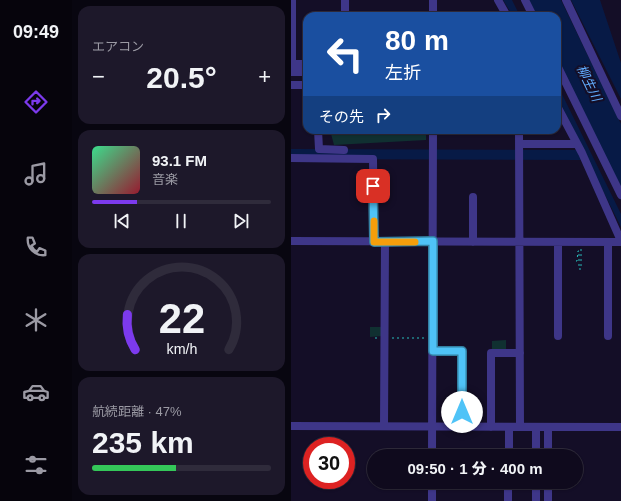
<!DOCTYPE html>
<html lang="ja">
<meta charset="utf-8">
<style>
:root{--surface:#0f0a1d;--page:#1d182a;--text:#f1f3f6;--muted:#9b9aa4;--line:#2f2b3b;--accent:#7c3aed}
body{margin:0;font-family:Helvetica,"Noto Sans JP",sans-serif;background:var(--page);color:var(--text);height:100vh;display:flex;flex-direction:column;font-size:15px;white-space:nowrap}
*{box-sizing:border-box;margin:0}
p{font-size:13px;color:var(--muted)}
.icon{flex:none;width:22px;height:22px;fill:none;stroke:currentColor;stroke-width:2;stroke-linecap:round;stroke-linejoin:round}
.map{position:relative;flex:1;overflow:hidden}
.details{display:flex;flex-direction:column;gap:6px;padding:6px;background:#080610;width:219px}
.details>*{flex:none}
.hud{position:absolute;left:12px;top:12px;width:258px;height:122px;border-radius:12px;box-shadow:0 1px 3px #0004,0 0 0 1px var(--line);background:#1a4fa0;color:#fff;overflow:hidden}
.speed{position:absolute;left:12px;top:437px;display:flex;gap:8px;font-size:20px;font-weight:700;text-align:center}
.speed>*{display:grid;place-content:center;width:52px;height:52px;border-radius:50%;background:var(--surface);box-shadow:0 1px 3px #0004,0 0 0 1px var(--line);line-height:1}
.speed .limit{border:6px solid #d22;background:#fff;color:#111}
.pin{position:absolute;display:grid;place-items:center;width:34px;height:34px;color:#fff;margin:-17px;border-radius:8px;box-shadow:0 2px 6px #0006}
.me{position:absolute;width:44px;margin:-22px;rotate:0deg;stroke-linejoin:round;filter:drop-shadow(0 0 3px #0008)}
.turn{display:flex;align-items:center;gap:14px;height:84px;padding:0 16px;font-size:18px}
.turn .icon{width:52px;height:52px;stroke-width:2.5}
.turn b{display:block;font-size:28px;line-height:34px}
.then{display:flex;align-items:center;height:38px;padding:0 16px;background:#0003;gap:8px;font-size:15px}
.big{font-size:30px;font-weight:800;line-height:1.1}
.details .tile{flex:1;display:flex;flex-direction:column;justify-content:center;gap:6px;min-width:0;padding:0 14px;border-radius:12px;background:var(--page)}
.details .dial{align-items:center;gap:0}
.dial svg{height:104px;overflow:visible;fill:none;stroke:var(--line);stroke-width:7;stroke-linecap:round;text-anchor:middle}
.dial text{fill:var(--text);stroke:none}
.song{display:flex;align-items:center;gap:12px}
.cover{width:48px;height:48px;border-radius:6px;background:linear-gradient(135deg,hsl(150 70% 55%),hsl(350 70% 35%))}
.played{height:4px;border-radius:2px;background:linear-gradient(90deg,var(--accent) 25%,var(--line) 25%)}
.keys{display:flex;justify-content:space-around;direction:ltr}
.heat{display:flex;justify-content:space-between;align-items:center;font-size:22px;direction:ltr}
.charge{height:6px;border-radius:3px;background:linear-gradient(90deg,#34c759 47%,var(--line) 0)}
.trip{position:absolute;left:76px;top:449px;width:216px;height:40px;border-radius:20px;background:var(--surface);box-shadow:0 1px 3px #0004,0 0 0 1px var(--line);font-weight:800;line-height:40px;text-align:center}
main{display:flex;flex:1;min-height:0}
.tab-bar{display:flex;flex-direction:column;width:72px;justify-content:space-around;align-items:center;background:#06040c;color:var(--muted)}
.tab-bar .icon{width:28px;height:28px}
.tab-bar .on{color:var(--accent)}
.tab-bar b{font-size:18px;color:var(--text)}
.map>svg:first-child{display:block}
</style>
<main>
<nav class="tab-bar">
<b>09:49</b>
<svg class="icon on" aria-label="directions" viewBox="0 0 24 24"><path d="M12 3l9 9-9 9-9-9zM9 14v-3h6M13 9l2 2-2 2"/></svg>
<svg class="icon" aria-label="music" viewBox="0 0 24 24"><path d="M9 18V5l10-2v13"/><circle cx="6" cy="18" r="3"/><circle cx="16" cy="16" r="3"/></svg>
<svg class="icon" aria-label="phone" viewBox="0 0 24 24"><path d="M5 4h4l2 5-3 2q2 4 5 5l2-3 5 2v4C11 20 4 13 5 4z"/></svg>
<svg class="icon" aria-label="climate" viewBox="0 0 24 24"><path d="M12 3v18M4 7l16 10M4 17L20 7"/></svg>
<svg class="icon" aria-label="car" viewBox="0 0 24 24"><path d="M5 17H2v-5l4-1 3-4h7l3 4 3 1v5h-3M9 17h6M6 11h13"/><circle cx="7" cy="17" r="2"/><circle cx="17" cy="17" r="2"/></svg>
<svg class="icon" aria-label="filters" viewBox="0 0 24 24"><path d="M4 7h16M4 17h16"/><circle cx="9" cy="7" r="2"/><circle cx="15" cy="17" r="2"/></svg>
</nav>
<section class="details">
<div class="tile"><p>エアコン</p>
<div class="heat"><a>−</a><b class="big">20.5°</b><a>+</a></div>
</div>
<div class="tile">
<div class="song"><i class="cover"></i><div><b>93.1 FM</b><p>音楽</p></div></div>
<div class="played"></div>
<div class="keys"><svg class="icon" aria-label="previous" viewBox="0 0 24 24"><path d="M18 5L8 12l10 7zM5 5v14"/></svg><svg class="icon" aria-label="pause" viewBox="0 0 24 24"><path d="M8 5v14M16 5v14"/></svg><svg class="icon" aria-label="next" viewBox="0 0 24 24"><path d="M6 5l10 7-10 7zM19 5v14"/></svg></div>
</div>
<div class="tile dial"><svg viewBox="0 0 100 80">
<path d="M14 69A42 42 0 1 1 86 69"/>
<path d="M14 69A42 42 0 0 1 8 42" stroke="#7c3aed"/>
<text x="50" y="56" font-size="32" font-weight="700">22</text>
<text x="50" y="72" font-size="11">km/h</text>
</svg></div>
<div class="tile"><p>航続距離 · 47%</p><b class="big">235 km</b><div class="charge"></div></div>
</section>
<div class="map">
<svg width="330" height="501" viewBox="0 0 330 501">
<rect width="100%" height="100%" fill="#140e27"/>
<path fill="#103031" d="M39,130H135V140L43,145Z
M79,327H91V336L79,337Z
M215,340V350L201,349V341Z"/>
<path fill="#071a46" d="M212,0H221L229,16H222Z
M237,0H270L330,124V187L266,58V16H245Z
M280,0H309L330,63V99Z
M266,84L330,214V227L266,99Z"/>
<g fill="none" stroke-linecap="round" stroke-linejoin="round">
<path stroke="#071a46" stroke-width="10" d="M0,154L289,155"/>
<path stroke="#29bebd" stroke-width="1" stroke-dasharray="2 3" stroke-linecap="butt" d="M285,261H286L287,251H288V269H290V249
M84,338H87
M101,338H135"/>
<path stroke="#3e3688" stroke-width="8" d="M142,0V16
M207,0L216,16
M234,0L242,16
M275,0L330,116
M54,16V0
M0,64H16
M1,64V0
M266,65L330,195
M0,72H16
M0,85H16
M266,106L291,153L330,241
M27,130L28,149L53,150
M228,130L229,427
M228,144H286
M0,158L82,159L83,242
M0,241L330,242
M182,242V197
M267,242V336
M317,242V336
M142,351H171V427
M0,426L330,427
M93,426L94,242
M200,427V353H229
M141,456L142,130
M218,456V427
M245,456V427
M257,456V428
M141,501V482
M217,501V482
M245,501V482
M257,501V482"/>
</g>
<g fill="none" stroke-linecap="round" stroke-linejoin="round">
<defs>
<path id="route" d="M82,186L83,242L142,241V351H171V412"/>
</defs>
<use href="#route" stroke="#337fa1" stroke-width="10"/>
<use href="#route" stroke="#4fc3f7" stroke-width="7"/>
<path stroke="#f59e0b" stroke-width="7" d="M83,221V242H124"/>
</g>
<g text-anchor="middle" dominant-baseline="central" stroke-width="4" stroke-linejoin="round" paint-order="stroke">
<g font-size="13" font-style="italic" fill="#61adff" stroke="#140e27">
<text transform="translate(298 83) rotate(64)">柳生川</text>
</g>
</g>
</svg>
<div class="speed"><div class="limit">30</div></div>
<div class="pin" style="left:82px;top:186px;background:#d93025"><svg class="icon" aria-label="arrive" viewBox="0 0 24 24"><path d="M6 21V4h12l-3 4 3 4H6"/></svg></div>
<svg class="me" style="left:171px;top:412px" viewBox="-20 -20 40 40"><circle r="19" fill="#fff"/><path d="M0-13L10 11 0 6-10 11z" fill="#4fc3f7"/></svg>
<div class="trip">09:50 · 1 分 · 400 m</div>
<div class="hud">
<div class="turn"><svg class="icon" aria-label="left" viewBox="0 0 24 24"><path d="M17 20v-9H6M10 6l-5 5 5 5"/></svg><div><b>80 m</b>左折</div></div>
<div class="then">その先<svg class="icon" aria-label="right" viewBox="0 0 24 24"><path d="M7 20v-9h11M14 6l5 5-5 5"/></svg></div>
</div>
</div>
</main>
